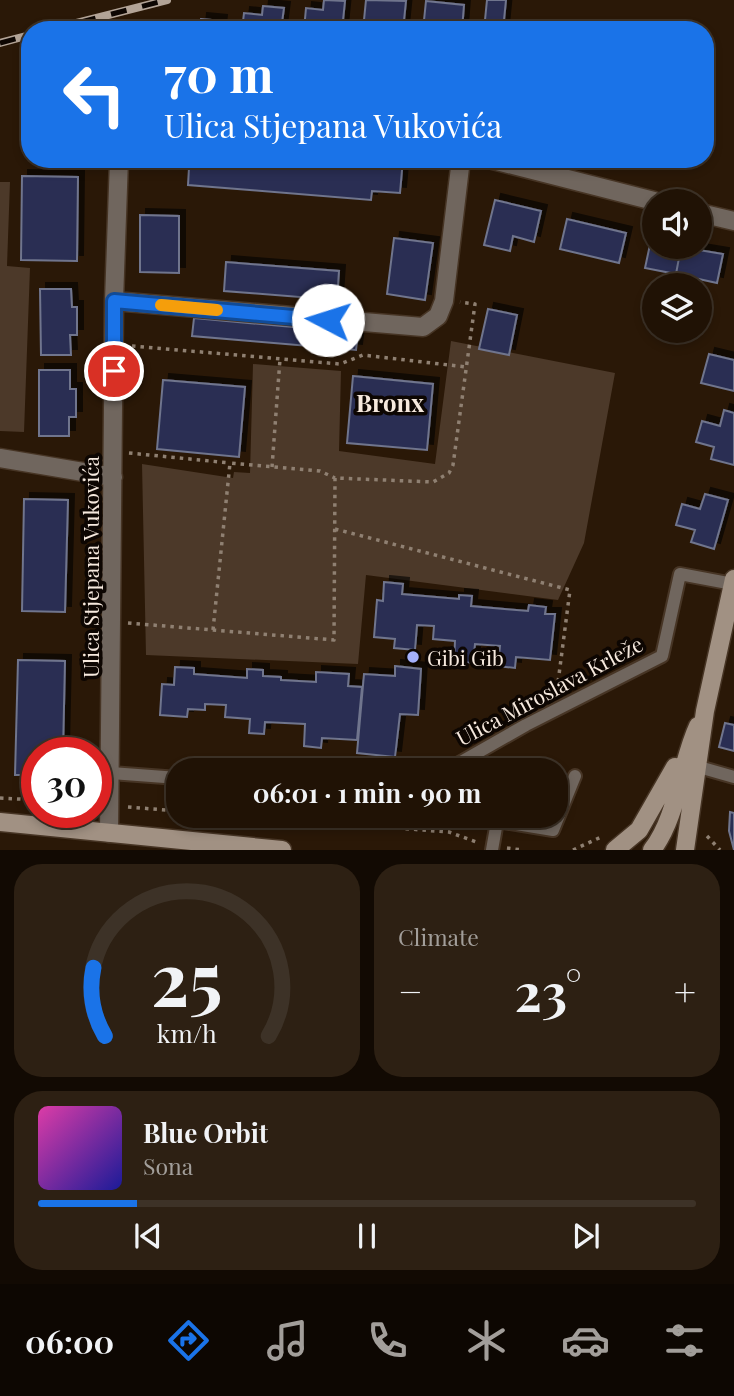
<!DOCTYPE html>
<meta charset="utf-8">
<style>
:root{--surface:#201205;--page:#2d2013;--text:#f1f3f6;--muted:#a29e9a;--line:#3d3227;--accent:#1a73e8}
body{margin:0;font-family:"Playfair Display",serif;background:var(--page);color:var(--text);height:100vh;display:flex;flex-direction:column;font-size:26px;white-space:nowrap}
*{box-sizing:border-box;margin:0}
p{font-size:23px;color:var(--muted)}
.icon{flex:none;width:38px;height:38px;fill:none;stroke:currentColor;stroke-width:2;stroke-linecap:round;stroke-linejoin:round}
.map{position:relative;height:850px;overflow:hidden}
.drawer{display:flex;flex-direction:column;gap:14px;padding:14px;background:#120a03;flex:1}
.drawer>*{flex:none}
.hud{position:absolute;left:21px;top:21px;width:693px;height:147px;border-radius:28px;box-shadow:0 4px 10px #0003,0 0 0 2px var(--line);background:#1a73e8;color:#fff;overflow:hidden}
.tools{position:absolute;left:642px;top:189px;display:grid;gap:14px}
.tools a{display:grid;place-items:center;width:70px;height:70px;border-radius:50%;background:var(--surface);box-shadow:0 4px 10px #0003,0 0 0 2px var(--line);font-size:35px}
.speed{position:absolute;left:21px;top:737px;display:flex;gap:14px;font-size:35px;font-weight:700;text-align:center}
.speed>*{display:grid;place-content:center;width:91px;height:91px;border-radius:50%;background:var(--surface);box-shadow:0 4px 10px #0003,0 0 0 2px var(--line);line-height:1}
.speed .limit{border:10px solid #d22;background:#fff;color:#111}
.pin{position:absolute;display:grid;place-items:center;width:60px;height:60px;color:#fff;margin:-30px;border:4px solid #fff;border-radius:50%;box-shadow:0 2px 7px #0007}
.me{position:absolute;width:77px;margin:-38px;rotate:275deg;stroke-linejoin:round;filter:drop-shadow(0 0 5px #0008)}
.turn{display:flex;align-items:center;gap:24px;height:147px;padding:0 28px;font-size:32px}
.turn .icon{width:91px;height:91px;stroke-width:2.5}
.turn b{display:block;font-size:49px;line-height:60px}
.big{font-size:52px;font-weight:700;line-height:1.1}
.drawer .tile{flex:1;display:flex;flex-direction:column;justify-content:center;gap:10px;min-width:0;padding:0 24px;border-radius:28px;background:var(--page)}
.drawer .dial{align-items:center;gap:0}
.dial svg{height:182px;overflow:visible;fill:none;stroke:var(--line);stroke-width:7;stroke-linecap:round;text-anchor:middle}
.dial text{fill:var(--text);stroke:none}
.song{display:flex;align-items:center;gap:21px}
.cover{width:84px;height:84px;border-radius:10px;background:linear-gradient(135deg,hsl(320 70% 55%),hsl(240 70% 35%))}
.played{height:7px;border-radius:4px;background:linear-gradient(90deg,var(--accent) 15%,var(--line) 15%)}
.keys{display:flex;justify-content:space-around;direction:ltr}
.heat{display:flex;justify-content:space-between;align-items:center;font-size:38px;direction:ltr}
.drawer .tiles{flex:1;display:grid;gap:14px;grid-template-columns:1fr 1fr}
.tile:last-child{grid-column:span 2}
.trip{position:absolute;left:166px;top:758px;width:402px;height:70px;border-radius:28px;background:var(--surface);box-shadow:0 4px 10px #0003,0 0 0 2px var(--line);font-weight:700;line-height:70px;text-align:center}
.menu{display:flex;height:112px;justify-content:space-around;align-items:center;background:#0d0702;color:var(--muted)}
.menu .icon{width:49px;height:49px}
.menu .selected{color:var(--accent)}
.menu b{font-size:32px;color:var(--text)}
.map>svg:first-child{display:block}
</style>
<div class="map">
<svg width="734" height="850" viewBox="0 0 734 850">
<defs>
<filter id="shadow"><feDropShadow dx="6" dy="-6" stdDeviation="0" flood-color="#0009"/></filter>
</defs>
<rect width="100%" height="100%" fill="#2a1807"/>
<path fill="#4c3929" d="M0,182H10L7,266L30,268L24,432L0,431Z
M451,341L615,373L584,543L558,600L366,575L358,664L146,655L142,464L233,478L234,472L250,473L253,364L341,371L339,451L435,464Z"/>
<path fill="#2a2f52" stroke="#6f748d" stroke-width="2" filter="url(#shadow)" d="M324,0L345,1L342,30H304L306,8L323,10Z
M366,0L406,1L403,30H363Z
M487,0H506L503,30H484Z
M426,1L464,5L462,30H423Z
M263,6L284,8L281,30H242L244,13L262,15Z
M201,19L221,21L220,30H181V26L200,28Z
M166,159H403L400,193L372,191L371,200L188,185L189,168L165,167Z
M22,176L78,177L77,261L21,260Z
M495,200L541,211L534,242L513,236L510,251L484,245Z
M140,215L179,216V273L140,272Z
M567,219L626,233L619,263L560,249Z
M394,238L433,243L425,300L387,294Z
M651,240L654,241V247H681L676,274L645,268Z
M681,247L723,254L717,283L676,274Z
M226,262L339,271L337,300L224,291Z
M40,289H71L72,307H77V335H70L71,355H41Z
M488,309L517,315L509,355L479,349Z
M194,318L358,333L356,350L192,336Z
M709,354L734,360V391L701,383Z
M39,370H70V389H76V417H69V436H39Z
M353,376L433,384L427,450L347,443Z
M163,380L245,387L239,457L157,449Z
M724,410L734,413V465L711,459L714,447L696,442L702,421L720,426Z
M705,494L728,500L714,549L691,542L695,530L676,525L682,504L700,509Z
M24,499L68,500L65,612L22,611Z
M384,582L403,584L402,594L459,599V595L472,596L471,606L528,611L529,605L546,607L545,614H555L550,660L516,657L515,668L498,666L500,646L475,644L473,663L454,661L455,641L433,639L434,626L417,625L415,650L394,648L395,639L374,637L377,600L383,601Z
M18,660L65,661L63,752H37V775H15Z
M395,666L421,669L418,715L400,714L395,757L357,753L364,674L395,676Z
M175,667L194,668V674L247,678V669L263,670V676L281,677V680L316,682V672L349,674L348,686L362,687L357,740L322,738L321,748L304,746L305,724L265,722L264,734L249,733L250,719L225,717L226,705L205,704V710L188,709L187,717L160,715L162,684L174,685Z
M725,723L734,725V751L719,747Z
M730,812L734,813V850L729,831Z"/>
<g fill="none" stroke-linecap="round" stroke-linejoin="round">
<defs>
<path id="lane" d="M699,767L734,777
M447,770L526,725L662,656L680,574L733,584
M111,773L178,778
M497,821L553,830L575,776
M492,850L498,816"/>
<path id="street" d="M489,159L654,201
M700,213L734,221
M114,301L423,327L438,316L444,301L461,159
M0,458L113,477
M109,833L114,301L119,159"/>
<path id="secondary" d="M0,822L282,850
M615,850L639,830L675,767
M652,850C678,816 680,765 698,726
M685,850L705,711L734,579"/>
</defs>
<use href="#lane" stroke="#473525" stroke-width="16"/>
<use href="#street" stroke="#473525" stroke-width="21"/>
<use href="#secondary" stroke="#473525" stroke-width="21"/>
<path stroke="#8f8072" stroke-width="3.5" stroke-dasharray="3.5 5" stroke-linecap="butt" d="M132,346L340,364L363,355L466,367
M129,453L230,463
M272,467L280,359
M335,529L570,590L557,690
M128,623L334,640L335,478L433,482L449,473L453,465L475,304L460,302
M213,630L230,463L320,471L335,478
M0,798L37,800
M128,807L178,811
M236,816L449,832L479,843
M707,836L720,850
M507,848L522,850
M573,850L601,837"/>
<use href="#lane" stroke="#70665e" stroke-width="12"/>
<use href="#street" stroke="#70665e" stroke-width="18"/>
<use href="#secondary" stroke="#a19183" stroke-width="18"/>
<defs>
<path id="rail" d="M49,30L167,0
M0,43L30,35"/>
</defs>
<use href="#rail" stroke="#b3a497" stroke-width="8"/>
<use href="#rail" stroke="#0d0602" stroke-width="5" stroke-dasharray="16" stroke-linecap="butt"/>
</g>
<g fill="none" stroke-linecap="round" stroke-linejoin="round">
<defs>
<path id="route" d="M114,371V301L328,320"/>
</defs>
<use href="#route" stroke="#114b97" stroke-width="18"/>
<use href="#route" stroke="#1a73e8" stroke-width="12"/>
<path stroke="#f59e0b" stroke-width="12" d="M161,305L217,310"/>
</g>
<circle fill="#a5b1fc" stroke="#0d0602" stroke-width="2.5" cx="413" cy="657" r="7"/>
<g text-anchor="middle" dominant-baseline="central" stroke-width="7" stroke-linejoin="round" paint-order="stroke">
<g font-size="21" fill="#f6e9de" stroke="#0d0602">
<text transform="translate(90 567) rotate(-90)">Ulica Stjepana Vukovića</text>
<text transform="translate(549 690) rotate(-28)">Ulica Miroslava Krleže</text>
</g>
<g font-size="21" fill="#f6e9de" stroke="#0d0602" text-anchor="start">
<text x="427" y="657">Gibi Gib</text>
</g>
<g font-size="24" font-weight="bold" fill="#f6e9de" stroke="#0d0602">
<text x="390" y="402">Bronx</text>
</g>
</g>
</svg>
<div class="tools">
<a><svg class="icon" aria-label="sound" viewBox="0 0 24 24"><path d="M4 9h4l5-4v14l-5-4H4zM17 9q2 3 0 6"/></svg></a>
<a><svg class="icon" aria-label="layers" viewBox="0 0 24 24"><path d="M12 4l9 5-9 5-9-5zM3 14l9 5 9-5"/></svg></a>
</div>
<div class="speed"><div class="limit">30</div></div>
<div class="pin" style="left:114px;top:371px;background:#d93025"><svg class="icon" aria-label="arrive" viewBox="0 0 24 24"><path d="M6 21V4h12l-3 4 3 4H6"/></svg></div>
<svg class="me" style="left:328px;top:320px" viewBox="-20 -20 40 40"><circle r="19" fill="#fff"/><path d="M0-13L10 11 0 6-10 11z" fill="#1a73e8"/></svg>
<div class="trip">06:01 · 1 min · 90 m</div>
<div class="hud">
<div class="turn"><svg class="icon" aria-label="left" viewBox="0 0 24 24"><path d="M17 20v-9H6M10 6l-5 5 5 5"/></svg><div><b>70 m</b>Ulica Stjepana Vukovića</div></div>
</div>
</div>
<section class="drawer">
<div class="tiles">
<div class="tile dial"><svg viewBox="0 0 100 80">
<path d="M14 69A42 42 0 1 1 86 69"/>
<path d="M14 69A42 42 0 0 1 9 39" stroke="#1a73e8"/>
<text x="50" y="56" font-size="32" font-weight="700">25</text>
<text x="50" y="72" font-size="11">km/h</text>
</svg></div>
<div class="tile"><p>Climate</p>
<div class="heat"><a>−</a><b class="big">23°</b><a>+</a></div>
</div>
<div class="tile">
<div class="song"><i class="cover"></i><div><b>Blue Orbit</b><p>Sona</p></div></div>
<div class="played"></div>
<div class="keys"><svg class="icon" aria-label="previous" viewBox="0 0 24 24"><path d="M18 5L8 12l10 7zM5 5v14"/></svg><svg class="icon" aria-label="pause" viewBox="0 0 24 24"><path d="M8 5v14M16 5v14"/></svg><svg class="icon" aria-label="next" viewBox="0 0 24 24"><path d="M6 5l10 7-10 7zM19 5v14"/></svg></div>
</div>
</div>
</section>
<nav class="menu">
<b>06:00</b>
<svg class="icon selected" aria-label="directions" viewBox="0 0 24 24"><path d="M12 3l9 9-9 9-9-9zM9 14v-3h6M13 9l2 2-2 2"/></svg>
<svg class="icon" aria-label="music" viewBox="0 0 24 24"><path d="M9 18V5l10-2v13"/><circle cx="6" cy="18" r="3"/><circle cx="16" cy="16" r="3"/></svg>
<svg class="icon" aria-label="phone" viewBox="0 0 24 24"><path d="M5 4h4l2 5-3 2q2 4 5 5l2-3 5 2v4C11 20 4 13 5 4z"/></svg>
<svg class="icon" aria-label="climate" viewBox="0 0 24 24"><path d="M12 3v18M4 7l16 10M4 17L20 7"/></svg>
<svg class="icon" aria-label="car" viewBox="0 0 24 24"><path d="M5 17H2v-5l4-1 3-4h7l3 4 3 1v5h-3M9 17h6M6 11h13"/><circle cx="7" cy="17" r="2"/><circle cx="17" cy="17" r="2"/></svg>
<svg class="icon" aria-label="filters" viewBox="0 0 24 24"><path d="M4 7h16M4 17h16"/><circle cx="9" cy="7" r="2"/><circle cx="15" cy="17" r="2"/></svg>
</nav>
